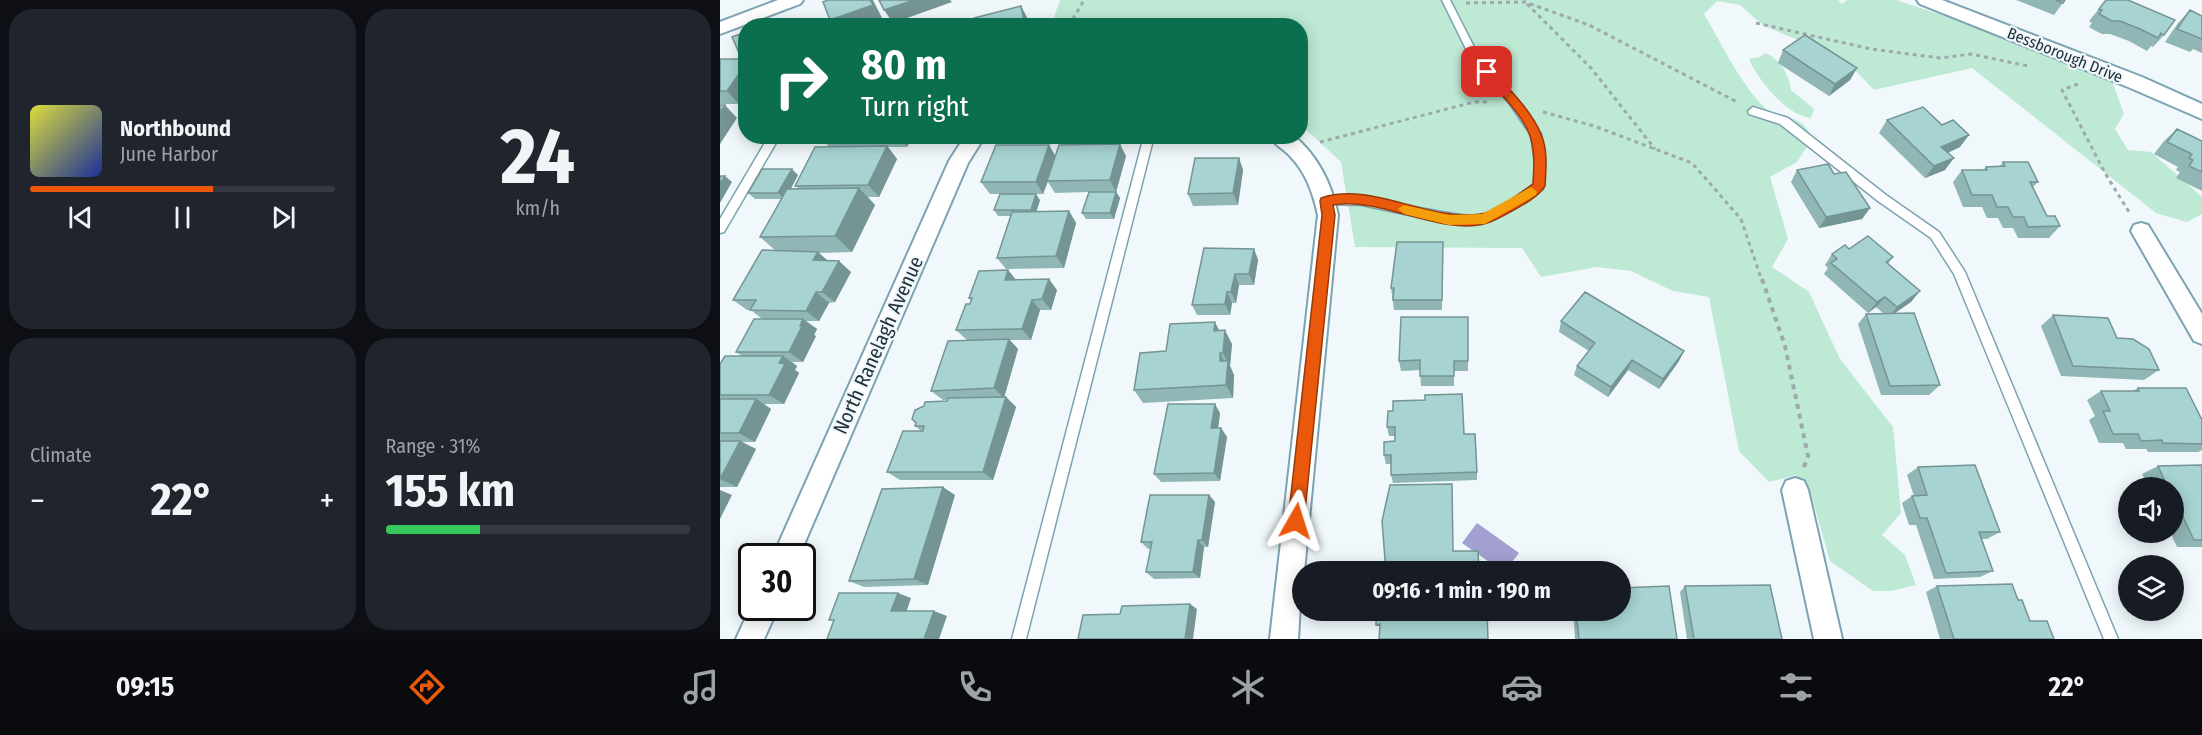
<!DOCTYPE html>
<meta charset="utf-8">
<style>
:root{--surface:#171b24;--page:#20242c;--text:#f1f3f6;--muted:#9ea1a6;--line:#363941;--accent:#ea580c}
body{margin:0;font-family:"Fira Sans Condensed",sans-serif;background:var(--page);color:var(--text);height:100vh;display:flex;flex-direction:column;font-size:22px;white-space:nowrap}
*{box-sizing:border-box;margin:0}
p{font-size:20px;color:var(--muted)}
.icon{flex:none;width:33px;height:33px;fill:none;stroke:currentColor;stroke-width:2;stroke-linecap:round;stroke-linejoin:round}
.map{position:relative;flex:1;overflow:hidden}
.panel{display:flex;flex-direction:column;gap:9px;padding:9px;background:#0d0f14;width:720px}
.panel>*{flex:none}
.guide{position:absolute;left:18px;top:18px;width:570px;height:126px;border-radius:24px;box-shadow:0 3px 15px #0003;background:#0b6e4f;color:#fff;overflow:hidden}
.controls{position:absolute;left:1398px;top:477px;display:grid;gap:12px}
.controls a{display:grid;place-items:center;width:66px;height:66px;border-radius:50%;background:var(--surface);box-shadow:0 3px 15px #0003;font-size:30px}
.speed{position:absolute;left:18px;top:543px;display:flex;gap:12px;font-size:30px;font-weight:700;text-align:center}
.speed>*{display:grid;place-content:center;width:78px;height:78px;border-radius:50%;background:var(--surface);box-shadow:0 3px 15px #0003;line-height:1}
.speed .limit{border:3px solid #111;border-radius:9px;background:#fff;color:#111}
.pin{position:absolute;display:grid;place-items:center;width:51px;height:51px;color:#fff;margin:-26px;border-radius:12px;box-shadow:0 3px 9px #0006}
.me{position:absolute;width:66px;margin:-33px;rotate:6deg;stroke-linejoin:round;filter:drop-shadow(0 0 4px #0008)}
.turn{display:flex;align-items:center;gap:21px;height:126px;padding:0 24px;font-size:27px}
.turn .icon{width:78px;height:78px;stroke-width:2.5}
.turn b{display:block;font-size:42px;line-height:51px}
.big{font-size:45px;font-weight:700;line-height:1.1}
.panel .widget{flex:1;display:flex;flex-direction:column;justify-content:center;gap:9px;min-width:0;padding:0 21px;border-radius:24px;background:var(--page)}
.panel .dial{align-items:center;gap:0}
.dial b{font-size:78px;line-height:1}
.song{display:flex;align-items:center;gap:18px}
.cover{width:72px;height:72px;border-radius:9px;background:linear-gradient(135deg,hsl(60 70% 55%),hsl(230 70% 35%))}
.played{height:6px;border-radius:3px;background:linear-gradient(90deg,var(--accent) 60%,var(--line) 60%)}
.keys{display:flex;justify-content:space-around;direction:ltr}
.heat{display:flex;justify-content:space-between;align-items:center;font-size:33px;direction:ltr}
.charge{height:9px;border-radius:4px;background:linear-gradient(90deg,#34c759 31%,var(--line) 0)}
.panel .tiles{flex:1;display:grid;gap:9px;grid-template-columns:repeat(2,1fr)}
.trip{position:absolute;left:572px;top:561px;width:339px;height:60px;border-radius:30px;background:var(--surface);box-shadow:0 3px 15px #0003;font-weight:700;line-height:60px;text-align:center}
.tab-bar{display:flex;height:96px;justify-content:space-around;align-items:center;background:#090b0e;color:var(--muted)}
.tab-bar .icon{width:42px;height:42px}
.tab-bar .current{color:var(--accent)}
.tab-bar b{font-size:27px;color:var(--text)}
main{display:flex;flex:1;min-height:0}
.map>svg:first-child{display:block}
</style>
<main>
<section class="panel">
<div class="tiles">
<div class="widget">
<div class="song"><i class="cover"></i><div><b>Northbound</b><p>June Harbor</p></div></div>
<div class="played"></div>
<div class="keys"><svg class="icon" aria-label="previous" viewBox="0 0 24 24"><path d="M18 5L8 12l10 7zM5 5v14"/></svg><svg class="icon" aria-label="pause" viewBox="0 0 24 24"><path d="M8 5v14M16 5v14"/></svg><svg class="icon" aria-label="next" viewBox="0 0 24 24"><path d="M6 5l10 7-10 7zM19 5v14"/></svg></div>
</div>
<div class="widget dial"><b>24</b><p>km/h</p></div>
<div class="widget"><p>Climate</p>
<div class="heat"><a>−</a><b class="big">22°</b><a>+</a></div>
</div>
<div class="widget"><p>Range · 31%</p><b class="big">155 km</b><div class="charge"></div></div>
</div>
</section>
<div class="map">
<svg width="1482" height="639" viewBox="0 0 1482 639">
<rect width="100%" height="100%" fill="#f0f8fb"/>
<path fill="#bee9d4" d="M340,0H1118L1122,4L1127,0H1176L1241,21L1327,41L1363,55L1392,81L1404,114L1395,129L1408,150L1431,152L1482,197V214L1467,222L1436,213L1252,68L1154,90L1137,72L1095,47L1044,26L1020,5L997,1L984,14C1003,46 1018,80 1044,107C1058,121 1082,110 1092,139L1077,162L1050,177L1068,239L1052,267L1089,292L1120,359L1173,427L1181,513L1162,535L1185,555L1196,585L1171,591H1153L1110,561L1092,498L1076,475L1049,482L1019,451L989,297L953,291L911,271L877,267L821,277L802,248L635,247L621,162L581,125L580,26H331Z
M1045,53C1060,59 1069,74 1071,90L1094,109L1091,118C1067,116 1038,80 1029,59L1040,57Z"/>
<path fill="#a2a1d2" d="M757,523L799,553L785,571H782L742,543Z"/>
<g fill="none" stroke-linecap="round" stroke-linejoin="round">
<defs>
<path id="lane" d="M722,0H730L758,55L797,99L821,134L825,162L823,189L785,214L771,221L760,224L712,220L642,205L602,204L601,201C616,182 730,221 762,215C780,211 799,194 814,184L815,162L811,135L789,103L751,59Z
M1033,107L1068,118L1166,195L1219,232L1245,272L1398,639H1384L1234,274L1211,238L1158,201L1060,124L1029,114L1028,111Z
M49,136H60L4,232L0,233V219Z
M424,136H434L306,639H292Z"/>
<path id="street" d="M58,0H83L80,4L0,34V22Z
M1197,0H1222L1422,77L1482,104V119L1408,87L1200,4Z
M245,136H265L248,163L79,556H53L229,161Z
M550,136H574C598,156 612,185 618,215L584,572H582L578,639H550L598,215C593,193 586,172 570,156C564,149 554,145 550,136Z
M1421,223L1428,225L1482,314V344L1474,341L1411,231L1414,225Z
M1075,478L1084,481L1088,490L1122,639H1094L1062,490L1066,481Z
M32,604V608H58L44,639H16Z"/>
</defs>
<use href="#lane" stroke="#7ca3b2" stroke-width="3"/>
<use href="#street" stroke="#7ca3b2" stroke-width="4"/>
<path stroke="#9da9ad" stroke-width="3" stroke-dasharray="4 4" stroke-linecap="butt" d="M746,3L805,2L869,25L1019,103
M807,4L871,68L935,149
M1036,23L1151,49L1220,58L1251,54L1308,66
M349,26L364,0
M1358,84L1342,90L1385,173L1409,212
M823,112L874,126L972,163L1021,219L1042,281
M600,142L754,102H767"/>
<path stroke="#9da9ad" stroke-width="4" stroke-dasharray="5 5" stroke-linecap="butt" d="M1042,279L1065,346L1088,456L1084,467"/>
<use href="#lane" fill="#fff" fill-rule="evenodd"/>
<use href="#street" fill="#fff" fill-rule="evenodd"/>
</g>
<path fill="#90b6b5" d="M1296,0H1345L1334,15Z
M1386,0L1444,35L1433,47L1431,46L1427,51L1409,41L1390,34H1382L1374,30L1369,27L1372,23L1369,21Z
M1470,10L1482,16V53L1473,49L1470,52L1445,42L1458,23Z
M26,32V94L19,104H0V59H23L20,55L12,37Z
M1063,50L1137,68L1130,80L1109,96L1058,63Z
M1167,120L1240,147L1228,153L1225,170L1205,178L1159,133Z
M1457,129L1482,141V191L1456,178L1460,172L1456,170L1458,167L1434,154L1444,141Z
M100,136H192L187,147H168L177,159L159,197H148L155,205L132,252L99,253L107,260L131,272L115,302L109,303L99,321H86L97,329L94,335L96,336L83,362H72L77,366L75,370L79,373L64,404H44L51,409L35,442H22L36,449L17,487H0V364L22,356L16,352L42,319L31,310H27L13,300L56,251L40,237L62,199H35L28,193L78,175L71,189L78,188L75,186L109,147Z
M329,145L335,156H406L396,192L400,198L394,219H366L362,213L369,192L335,193L328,182L323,194H270L261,182Z
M519,158L523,170L518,205L473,206L468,194Z
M1283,162L1318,182L1313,187L1327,216L1340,226L1329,238H1298L1293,228H1283L1278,218H1267L1262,207H1243L1233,182L1242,170H1263L1266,167L1280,166Z
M1077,170L1114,174L1150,208L1142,219L1099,228L1071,182Z
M320,200L316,212L349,211L356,223L344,268L286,269L277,258L291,216H278L274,210Z
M534,249L538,260L534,285H519L516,303H512L510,315H477L472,305Z
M1129,249L1173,257L1168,264L1191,302L1174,313L1220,385L1209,395H1161L1138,324L1146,314L1163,313L1156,307L1148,313L1104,274L1108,268L1105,265L1112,254Z
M723,253L722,310H674L671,288Z
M288,270L295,280L337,290L331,310H320L311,340H289L298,349L284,397H286L296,407L273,480H180L167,472L201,431L195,426L227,401L228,400H223L211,391L266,340H247L236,330L250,304L251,300L249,298Z
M1333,315L1397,338L1439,370L1424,380L1341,376L1321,326Z
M748,317V371H734V386H701L700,370L681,371L679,361Z
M841,321L959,361L939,389L908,370L888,397L854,375L857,366L869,351L839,332Z
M499,330L512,344L510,366L514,375L513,398L423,403L414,390L446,351Z
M1418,388L1482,420V450L1478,452H1428L1426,449H1406L1403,443H1379L1369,420L1375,416L1367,400L1381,391H1413Z
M668,411L744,434L757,472V480L673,483L671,475V464H666L664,455L675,441V436H669L667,427Z
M500,413L498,428H501L507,437L500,481L441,482L434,474Z
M1482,465V547H1457L1450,532H1454V488H1429L1422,474L1438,466Z
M1198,467L1280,532L1267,539H1261L1273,571L1260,577L1214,579L1196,525H1189L1182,503L1192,496H1194L1187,475Z
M235,495L208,585L144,587L129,581Z
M489,495L495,502L488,547H484L480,578L434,579L426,572L431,549H428L421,542Z
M965,586L1062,639H967L960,592Z
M1217,586L1298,600L1310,621L1334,639H1220L1206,592Z
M853,610H900L957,639H855Z"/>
<path fill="#759494" d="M150,0H153L162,18L140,26H115L110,20Z
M194,0H230L232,2L173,23L164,10Z
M301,6L308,19L309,26H305Z
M26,53V61L20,55Z
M26,64V94L19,104L7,91Z
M1137,68L1130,80L1109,96L1115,84Z
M5,105L17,118L0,144V112Z
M1249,135L1240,147L1213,159L1221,147Z
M179,136H192L187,147Z
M400,144L406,156L396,192L390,180Z
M329,145L336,157L323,194L316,182Z
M167,146L177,159L159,197L148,185Z
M519,158L523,170L518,205L513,193Z
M1234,158L1225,170L1205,178L1214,166Z
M72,169L78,175L65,199L58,193Z
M5,176L12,182L0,203V184Z
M139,188L155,205L132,252L115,236Z
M396,192L400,198L394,219L390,213Z
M316,194L320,200L315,216L311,210Z
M1150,208L1142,219L1099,228L1106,217Z
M349,211L356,223L344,268L336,256Z
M534,249L538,260L534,285L529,274Z
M98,252L110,263L93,260Z
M119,261L131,272L115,302L102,292Z
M288,270L297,281L285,280Z
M515,274L519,285L516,303L511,292Z
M329,279L337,290L331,310L322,299Z
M1200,291L1191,302L1168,318L1177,307Z
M96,292L109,303L99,321L86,311Z
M507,292L512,303L510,315L505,304Z
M1165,297L1156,307L1148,313L1157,302Z
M312,300L320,310L311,340L302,329Z
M83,319L97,329L94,335L96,336L83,362L69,352Z
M495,322L502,336L494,331Z
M505,330L512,344L510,366L514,375L513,398L506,385L500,361V353L507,367L508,362L503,353Z
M289,339L298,349L284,398L274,388Z
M964,351L959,361L939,389L943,379Z
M63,356L77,366L75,370L79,373L64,404L49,395L59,363Z
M912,360L908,370L888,397L891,387Z
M286,397L296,407L273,480L263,472Z
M36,399L51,409L35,442L19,433Z
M495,404L500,413L497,437L491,428Z
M501,428L507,437L500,481L494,473Z
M20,441L36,449L17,487L0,479Z
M223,487L235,495L208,585L194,579Z
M0,490L12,495L0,519Z
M489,495L495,502L488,547L482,540Z
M478,540L484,547L480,578L473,572Z
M178,593L191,598L185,616L171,611Z
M470,604L477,609L473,639H465Z
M214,611L227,616L219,639H204Z"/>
<path fill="#a7d4d3" stroke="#759494" stroke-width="1.5" d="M108,0H150L153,5L110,20L103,2Z
M159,0H194L164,10Z
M1336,0H1345L1343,3Z
M1386,0H1408L1455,20L1444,35L1441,33L1438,38L1420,29L1400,21H1392L1379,14L1382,10L1379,9Z
M301,6L305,26H256L254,18Z
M1470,10L1482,16V39L1457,29Z
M83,19L86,26H64Z
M26,32V53L20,55L12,37Z
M1085,35L1137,68L1115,84L1063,50Z
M0,59H26V64L7,91H0Z
M0,105H5L0,112Z
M1203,107L1222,125L1233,120L1249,135L1221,147L1234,158L1214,166L1167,120Z
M1457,129L1482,141V172L1469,166L1473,160L1469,158L1472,154L1447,142Z
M400,144L390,180L327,181L339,145Z
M276,145H329L316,182H261Z
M167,146L148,185L75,186L95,147Z
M475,158H519L513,193L468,194Z
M1283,162H1308L1318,182H1310L1327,216H1335L1340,226L1308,227L1304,217H1293L1288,207H1277L1272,195H1252L1242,170H1267L1266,167L1285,166Z
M1108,164L1114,174L1126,172L1150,208L1106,217L1077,170Z
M42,169H72L58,193H28Z
M0,176H5L0,184Z
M139,188L115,236L40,237L67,189Z
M369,192H396L390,213H362Z
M280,194H316L311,210H274Z
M349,211L336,256L277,258L292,212Z
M1148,236L1173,257L1166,262L1200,291L1177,307L1165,297L1157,302L1111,263L1117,259L1112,254L1125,245L1129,249Z
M677,242H723L722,300H673L674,288H671Z
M484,248L534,249L529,274H515L511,292H507L505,304L472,305Z
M42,250L98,252L93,260L119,261L102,292H96L86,311L30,310L36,300H13Z
M288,270L285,280L329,279L322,299L312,300L302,329L236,330L246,304H250L252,298H249L259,271Z
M865,292L964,351L943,379L912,360L891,387L857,366L875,343L841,321Z
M1194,313L1220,385L1170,386L1146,314Z
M1333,315L1388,318L1397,338L1413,339L1429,349L1439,370L1353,366Z
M681,317H748V361H734V376H700V360L679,361Z
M34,319H83L80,326H82L69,352H16Z
M495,322L494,331L505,330L503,353H500V361H508L506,385L414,390L420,353L446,351L450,324Z
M289,339L274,388L211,391L228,341Z
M5,356H63L59,363L65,364L49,395H0V364Z
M1418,388H1466L1482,420V444L1443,443L1442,440L1421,441L1418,434H1393L1383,411H1390L1381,391H1419Z
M742,394L744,434H755L757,472L671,475V455H664V442L675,441V427H667L668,411H673V401L705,400V395Z
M286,397L263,472H167L183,431H203L204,426H195L196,423L192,419L195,410L204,406L205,402L227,401L228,398Z
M0,399H36L19,433H0Z
M448,404H495L491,428H501L494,473L434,474Z
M0,441H20L0,479Z
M1255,465L1280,532H1259L1273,571L1226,573L1207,518H1200L1192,496L1207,495L1198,467Z
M1482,465V540H1474L1454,498V488H1448L1438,466Z
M732,484L733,551H758L759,572H666L662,521L670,485Z
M223,487L194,579L129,581L162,489Z
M430,495H489L482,540H478L473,572H426L432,542H421Z
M1292,584L1298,600H1302L1310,621H1327L1334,639H1234L1217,586Z
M1050,585L1062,639H974L965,586Z
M949,586L957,639H859L856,610H900V588Z
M119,593H178L171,611H214L204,639H107L114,620H109Z
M470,604L465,639H358L363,615L400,614L402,606Z
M656,610H767L768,639H659L660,624L656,625Z"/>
<path fill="#ea580c" stroke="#983908" stroke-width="1.5" d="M767,68L771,69C788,88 811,110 821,134C828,150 826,169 825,186C818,197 803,205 792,211C784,215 775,221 767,223C722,237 660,196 613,205L615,215L584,521L582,527L576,529L571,527L568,521L602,215L600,201L601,198C652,181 708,222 761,214C779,211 798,194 813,184C814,168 815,151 810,136C803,115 778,91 763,75L762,72Z"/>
<path fill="#f59e0b" d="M811,187L817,192L816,195L765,224L729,225L684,214L678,209L684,205L729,215L762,214Z"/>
<g text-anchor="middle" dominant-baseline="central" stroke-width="4.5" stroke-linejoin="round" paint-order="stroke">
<g font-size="16" fill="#223238" stroke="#f0f8fb">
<text transform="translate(1345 55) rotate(22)">Bessborough Drive</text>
</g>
<g font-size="20" fill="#223238" stroke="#f0f8fb">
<text transform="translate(158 345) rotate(-66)">North Ranelagh Avenue</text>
</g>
</g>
</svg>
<div class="controls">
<a><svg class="icon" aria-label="sound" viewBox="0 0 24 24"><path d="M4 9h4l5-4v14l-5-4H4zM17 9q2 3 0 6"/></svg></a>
<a><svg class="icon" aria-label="layers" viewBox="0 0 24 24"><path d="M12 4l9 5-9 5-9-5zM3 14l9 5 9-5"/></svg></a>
</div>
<div class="speed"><div class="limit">30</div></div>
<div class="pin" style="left:767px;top:72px;background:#d93025"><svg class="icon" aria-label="arrive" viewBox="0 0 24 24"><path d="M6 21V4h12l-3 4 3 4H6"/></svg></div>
<svg class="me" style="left:576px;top:521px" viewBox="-20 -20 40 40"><path d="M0-17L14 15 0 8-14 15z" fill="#ea580c" stroke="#fff" stroke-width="4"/></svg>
<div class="trip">09:16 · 1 min · 190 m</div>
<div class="guide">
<div class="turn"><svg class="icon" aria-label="right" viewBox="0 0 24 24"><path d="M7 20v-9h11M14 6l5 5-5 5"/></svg><div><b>80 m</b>Turn right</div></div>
</div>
</div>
</main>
<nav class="tab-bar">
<b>09:15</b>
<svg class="icon current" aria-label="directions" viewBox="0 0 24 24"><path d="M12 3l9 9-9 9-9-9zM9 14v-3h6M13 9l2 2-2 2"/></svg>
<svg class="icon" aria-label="music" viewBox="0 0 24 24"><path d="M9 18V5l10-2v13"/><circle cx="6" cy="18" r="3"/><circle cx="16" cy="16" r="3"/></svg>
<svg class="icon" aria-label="phone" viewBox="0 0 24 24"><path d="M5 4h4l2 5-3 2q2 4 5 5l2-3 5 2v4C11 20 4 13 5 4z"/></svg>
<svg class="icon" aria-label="climate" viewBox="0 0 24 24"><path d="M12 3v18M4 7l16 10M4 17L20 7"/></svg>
<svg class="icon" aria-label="car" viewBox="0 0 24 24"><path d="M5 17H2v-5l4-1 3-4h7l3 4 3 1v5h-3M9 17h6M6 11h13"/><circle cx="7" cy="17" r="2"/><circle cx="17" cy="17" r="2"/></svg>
<svg class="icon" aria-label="filters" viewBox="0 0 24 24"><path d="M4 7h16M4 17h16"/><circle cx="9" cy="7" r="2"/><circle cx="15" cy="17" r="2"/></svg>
<b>22°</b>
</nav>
